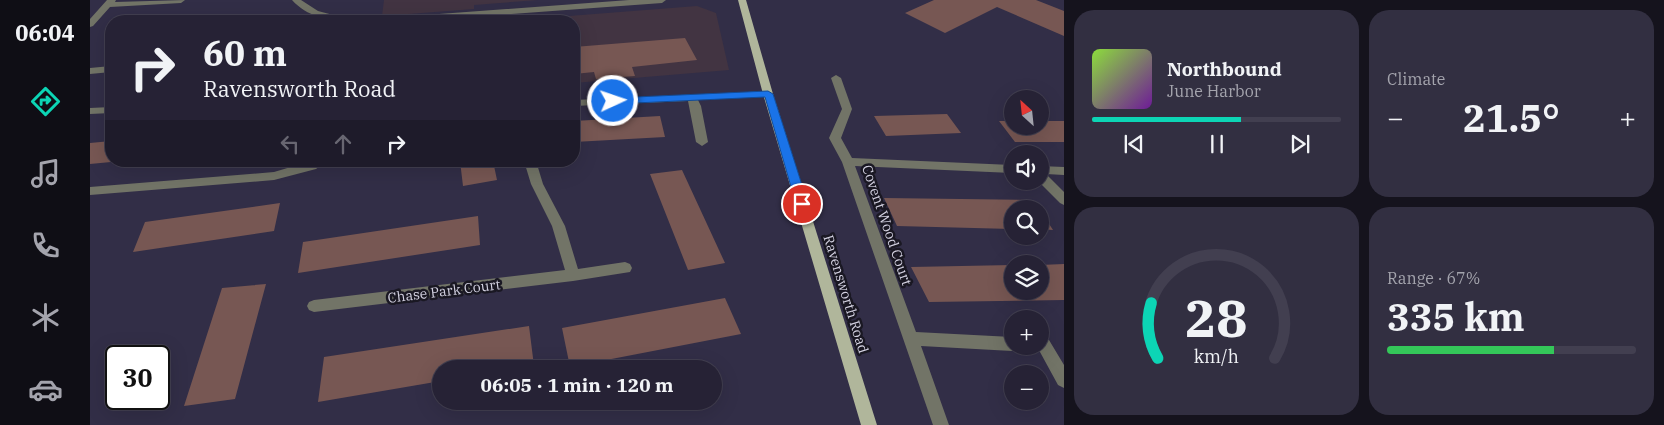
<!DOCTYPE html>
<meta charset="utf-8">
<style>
:root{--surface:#262235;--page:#322f41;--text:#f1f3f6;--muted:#a4a4ad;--line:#423f50;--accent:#0cd5b5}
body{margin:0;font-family:"IBM Plex Serif",serif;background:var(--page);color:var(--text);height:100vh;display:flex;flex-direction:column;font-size:19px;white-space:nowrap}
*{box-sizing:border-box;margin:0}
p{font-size:16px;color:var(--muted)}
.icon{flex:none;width:28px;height:28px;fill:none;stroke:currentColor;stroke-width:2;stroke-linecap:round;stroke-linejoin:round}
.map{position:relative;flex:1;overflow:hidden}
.drawer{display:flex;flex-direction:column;gap:10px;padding:10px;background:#15131d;width:600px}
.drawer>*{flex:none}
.top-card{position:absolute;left:15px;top:15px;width:475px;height:152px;border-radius:20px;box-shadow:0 5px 20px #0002,0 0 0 1px var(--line);background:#262235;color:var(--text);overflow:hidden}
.needle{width:32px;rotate:333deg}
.controls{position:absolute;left:914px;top:90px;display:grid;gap:10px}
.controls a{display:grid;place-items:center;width:45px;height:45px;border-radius:50%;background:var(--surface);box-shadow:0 5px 20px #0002,0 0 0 1px var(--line);font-size:25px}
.speed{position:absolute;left:15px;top:345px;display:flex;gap:10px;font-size:25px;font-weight:700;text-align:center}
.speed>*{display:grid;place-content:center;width:65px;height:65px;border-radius:50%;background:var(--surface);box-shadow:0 5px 20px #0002,0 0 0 1px var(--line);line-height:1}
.speed .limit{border:2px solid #111;border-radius:8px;background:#fff;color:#111}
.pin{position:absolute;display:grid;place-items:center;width:42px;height:42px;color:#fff;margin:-21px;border:2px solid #fff;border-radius:50%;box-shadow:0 1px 5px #0007}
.me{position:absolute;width:55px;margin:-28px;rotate:87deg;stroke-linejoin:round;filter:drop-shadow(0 0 4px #0008)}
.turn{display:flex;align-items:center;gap:18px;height:105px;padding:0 15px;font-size:22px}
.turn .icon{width:65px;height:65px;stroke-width:2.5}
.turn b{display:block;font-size:35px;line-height:42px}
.lanes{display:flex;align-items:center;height:48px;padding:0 15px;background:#0003;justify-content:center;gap:25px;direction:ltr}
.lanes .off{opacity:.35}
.big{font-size:38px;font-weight:800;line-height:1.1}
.drawer .card{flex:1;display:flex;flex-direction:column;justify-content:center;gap:8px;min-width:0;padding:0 18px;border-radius:20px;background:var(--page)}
.drawer .dial{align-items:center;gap:0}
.dial svg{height:130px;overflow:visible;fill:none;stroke:var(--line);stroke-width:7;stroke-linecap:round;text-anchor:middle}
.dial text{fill:var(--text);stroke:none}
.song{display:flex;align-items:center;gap:15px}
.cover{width:60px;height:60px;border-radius:8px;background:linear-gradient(135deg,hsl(90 70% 55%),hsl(280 70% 35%))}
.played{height:5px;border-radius:2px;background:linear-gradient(90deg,var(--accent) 60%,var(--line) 60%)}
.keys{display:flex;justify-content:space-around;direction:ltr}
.heat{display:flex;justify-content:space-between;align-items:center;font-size:28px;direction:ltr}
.charge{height:8px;border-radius:4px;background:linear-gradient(90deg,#34c759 67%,var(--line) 0)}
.drawer .tiles{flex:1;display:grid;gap:10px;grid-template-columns:repeat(2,1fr)}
.trip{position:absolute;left:342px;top:360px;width:290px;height:50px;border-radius:25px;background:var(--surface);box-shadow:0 5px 20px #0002,0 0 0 1px var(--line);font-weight:800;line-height:50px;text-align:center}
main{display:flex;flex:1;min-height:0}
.dock{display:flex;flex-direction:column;width:90px;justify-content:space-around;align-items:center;background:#0f0e15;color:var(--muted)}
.dock .icon{width:35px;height:35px}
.dock .on{color:var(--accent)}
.dock b{font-size:22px;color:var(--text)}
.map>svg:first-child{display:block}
</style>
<main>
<nav class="dock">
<b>06:04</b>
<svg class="icon on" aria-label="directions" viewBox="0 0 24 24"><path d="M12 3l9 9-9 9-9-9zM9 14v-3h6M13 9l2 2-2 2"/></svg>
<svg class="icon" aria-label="music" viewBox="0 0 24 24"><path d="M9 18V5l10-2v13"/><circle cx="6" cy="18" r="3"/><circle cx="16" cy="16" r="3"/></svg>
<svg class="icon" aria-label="phone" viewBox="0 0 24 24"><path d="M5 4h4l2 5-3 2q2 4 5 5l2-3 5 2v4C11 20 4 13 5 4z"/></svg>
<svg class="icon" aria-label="climate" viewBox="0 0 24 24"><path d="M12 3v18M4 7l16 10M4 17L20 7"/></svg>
<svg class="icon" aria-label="car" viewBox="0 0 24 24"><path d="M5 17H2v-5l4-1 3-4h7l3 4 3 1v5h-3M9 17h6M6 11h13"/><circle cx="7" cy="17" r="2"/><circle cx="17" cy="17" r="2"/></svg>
</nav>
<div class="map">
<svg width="974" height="425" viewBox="0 0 974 425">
<rect width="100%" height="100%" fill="#322e47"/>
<path fill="#423442" d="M294,0H448L384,5V9L292,16Z
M607,6L626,13L639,70L484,83V21H414Z"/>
<path fill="#775753" d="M844,0H946L974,11V36L907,7L855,33L815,13Z
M595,38L607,60L542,67L545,76L506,79L504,72L484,74V47Z
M857,114L871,133L796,136L784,116Z
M570,116L575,137L484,142V121Z
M909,121H922V126H950V121H974V142H925Z
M21,141V162L0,164V143Z
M370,161H403L407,180L373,186Z
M592,170L635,263L598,270L560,174Z
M794,198L943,200L949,209H922V229L807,226Z
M190,203L184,231L43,252L55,222Z
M950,210L963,230L950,229Z
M388,216L390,245L208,273L213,242Z
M974,264V300L839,302L821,267L922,265V291H950V265Z
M176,284L145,399L94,406L132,288Z
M635,298L651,334L480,367L472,328Z
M439,326L444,366L430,369H351V381L228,402L234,357Z"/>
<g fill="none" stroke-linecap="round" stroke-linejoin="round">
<path fill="#727467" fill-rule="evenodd" d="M17,0H26L25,2L95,0L91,3L20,7L3,26L0,27V19Z
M202,0H211L228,11L266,21C243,22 218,18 202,0Z
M539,0H576L572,3L326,21H291L295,18Z
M21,66V72L0,74V68Z
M746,75L751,78L762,109L751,138L762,158L922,165V173L765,166L826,332L922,337V346H929L922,351L831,346L859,425H843L752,162L739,138L752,109L741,78Z
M678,91L682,92V96L608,100L611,106L618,142L612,146L606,142L598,101L484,106V100Z
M21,107V113L0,114V108Z
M221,161H237L226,169L184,180L0,195V187L184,172Z
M434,161H446L453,184L475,226L488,269L535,262L540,264L542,268L540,272L483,281L224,312L219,310L217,306L219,302L224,300L475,270L462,226L441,184Z
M950,166L974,167V175L956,174L974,192V205L970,203L948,181H950Z
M950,338L959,340L974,365V388L968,385L950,352L945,350L943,346H950Z"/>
<path fill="#b0b69b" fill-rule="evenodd" d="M648,0H656L683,94L787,425H771L673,94Z"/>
</g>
<path fill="#1a73e8" stroke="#114b97" d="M678,91L683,94L718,204L712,209L706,204L675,97L523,104L519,101L523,98Z"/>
<g text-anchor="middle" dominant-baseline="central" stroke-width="5" stroke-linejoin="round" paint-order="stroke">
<g font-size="14" fill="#d3d1e1" stroke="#1a1823">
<text transform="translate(797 225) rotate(71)">Covent Wood Court</text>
<text transform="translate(354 291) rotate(-7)">Chase Park Court</text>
<text transform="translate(756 294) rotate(73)">Ravensworth Road</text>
</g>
</g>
</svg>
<div class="controls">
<a><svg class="needle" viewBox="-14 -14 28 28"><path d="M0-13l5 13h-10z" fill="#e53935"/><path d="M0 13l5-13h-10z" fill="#a4a4ad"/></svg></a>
<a><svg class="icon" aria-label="sound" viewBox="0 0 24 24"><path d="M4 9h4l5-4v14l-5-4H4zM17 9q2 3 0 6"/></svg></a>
<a><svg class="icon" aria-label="search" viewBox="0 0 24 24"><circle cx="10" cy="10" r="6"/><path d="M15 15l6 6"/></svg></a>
<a><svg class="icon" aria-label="layers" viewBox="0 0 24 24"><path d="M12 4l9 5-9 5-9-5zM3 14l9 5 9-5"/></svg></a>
<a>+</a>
<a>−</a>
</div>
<div class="speed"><div class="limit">30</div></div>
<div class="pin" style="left:712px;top:204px;background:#d93025"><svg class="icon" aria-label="arrive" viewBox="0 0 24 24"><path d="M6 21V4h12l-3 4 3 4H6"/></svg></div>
<svg class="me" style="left:523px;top:101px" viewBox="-20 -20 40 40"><circle r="17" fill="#1a73e8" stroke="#fff" stroke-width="3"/><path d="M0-11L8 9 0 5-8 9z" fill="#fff"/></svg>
<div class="trip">06:05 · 1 min · 120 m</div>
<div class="top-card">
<div class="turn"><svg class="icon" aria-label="right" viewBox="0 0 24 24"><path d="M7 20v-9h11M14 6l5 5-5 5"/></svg><div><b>60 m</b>Ravensworth Road</div></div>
<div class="lanes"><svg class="icon off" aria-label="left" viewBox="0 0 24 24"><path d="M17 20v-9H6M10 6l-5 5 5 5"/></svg><svg class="icon off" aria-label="ahead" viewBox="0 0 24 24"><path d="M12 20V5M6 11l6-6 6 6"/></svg><svg class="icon" aria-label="right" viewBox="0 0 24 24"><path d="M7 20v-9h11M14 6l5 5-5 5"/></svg></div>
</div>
</div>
<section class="drawer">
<div class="tiles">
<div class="card">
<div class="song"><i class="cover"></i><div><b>Northbound</b><p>June Harbor</p></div></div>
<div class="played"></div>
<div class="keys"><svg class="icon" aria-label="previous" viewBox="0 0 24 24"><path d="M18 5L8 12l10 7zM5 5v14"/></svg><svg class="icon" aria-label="pause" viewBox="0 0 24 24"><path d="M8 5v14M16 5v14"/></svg><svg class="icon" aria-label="next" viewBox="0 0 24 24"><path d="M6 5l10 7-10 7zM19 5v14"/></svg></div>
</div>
<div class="card"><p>Climate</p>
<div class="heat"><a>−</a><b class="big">21.5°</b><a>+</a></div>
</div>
<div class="card dial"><svg viewBox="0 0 100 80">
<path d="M14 69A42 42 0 1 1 86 69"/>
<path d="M14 69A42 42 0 0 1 10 35" stroke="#0cd5b5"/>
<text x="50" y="56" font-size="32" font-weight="700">28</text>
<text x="50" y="72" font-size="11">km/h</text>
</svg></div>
<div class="card"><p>Range · 67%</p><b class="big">335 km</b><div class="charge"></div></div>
</div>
</section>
</main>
